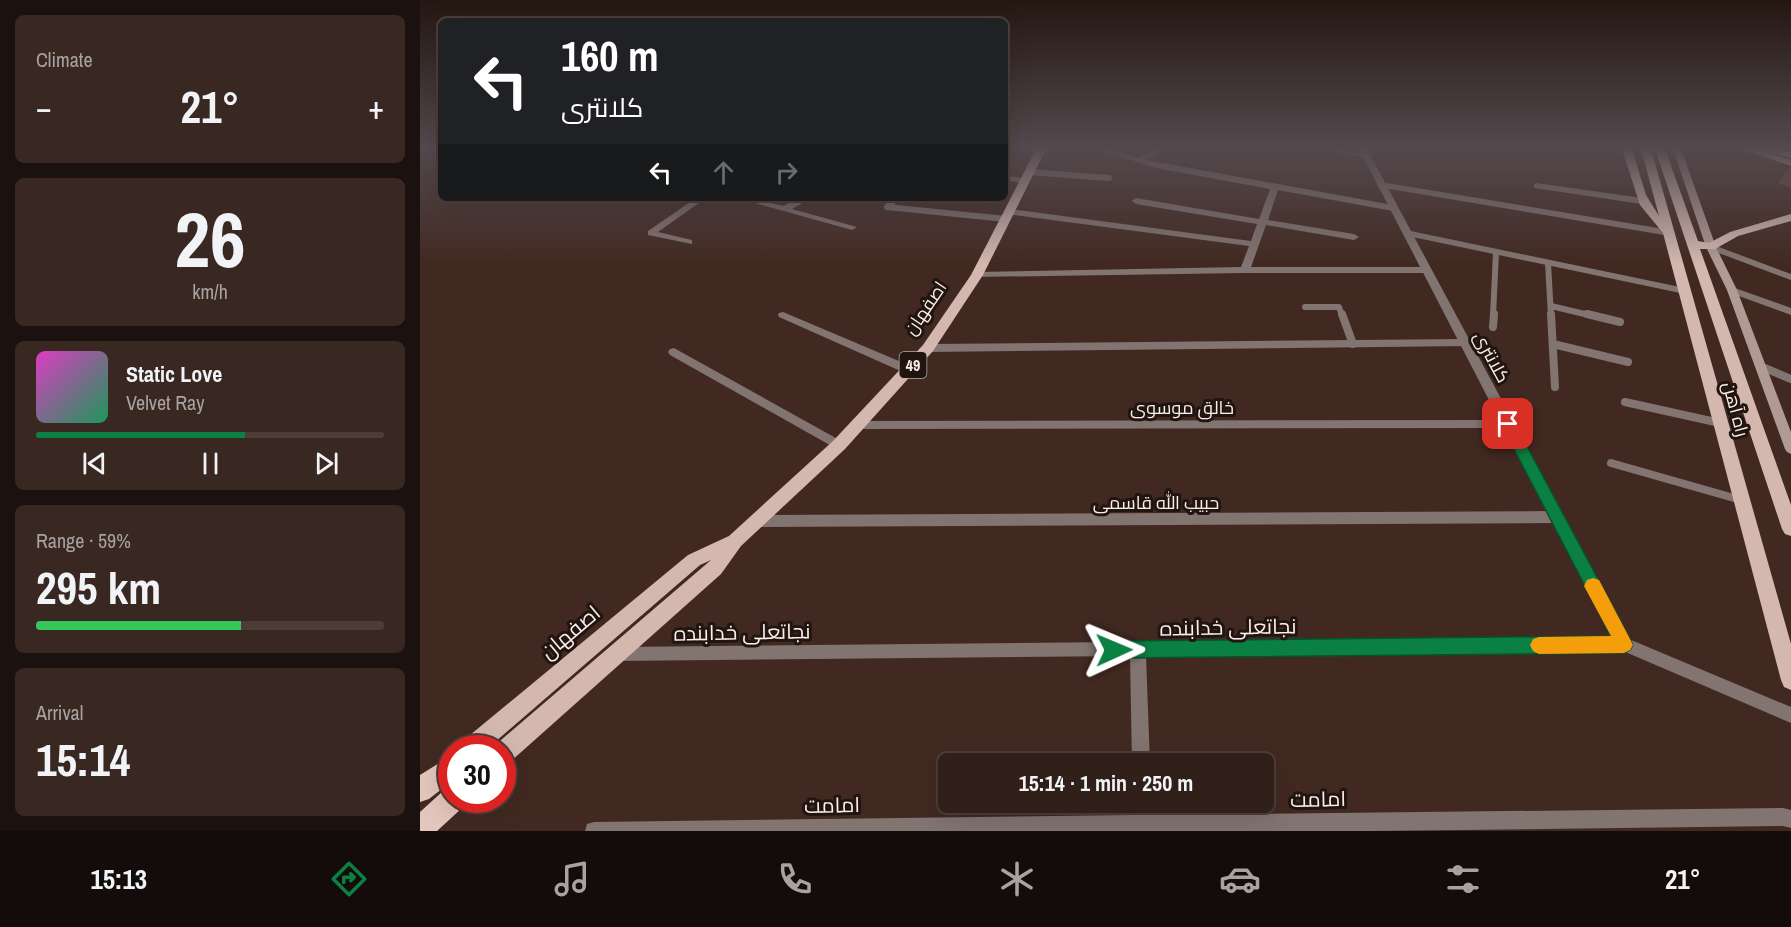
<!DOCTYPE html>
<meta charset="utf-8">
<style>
:root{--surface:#311f19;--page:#392722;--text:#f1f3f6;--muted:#a8a2a2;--line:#4c3d38;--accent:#0b8043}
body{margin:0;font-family:"Archivo Narrow",Cairo,sans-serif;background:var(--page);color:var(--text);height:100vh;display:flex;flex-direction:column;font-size:22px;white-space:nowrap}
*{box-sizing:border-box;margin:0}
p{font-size:20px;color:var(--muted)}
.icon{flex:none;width:33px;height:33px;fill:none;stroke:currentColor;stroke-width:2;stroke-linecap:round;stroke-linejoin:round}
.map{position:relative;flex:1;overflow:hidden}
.sheet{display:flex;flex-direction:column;gap:15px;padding:15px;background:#1b110e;width:420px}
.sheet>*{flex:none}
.guide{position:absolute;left:18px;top:18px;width:570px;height:183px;border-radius:9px;box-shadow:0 6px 24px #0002,0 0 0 2px var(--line);background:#202124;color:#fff;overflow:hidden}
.speed{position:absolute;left:18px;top:735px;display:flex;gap:12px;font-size:30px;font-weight:700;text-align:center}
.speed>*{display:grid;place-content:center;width:78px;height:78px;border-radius:50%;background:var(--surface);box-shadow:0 6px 24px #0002,0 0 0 2px var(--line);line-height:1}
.speed .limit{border:9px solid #d22;background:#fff;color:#111}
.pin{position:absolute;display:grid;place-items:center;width:51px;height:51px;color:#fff;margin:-26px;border-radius:12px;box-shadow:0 3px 9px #0006}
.me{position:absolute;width:66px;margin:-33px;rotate:89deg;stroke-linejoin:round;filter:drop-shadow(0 0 4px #0008)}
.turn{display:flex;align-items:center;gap:21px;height:126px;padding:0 24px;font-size:27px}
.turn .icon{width:78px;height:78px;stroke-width:2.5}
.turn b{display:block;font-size:42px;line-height:51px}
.lanes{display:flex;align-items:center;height:57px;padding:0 24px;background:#0003;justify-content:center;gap:30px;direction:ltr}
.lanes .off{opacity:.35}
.big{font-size:45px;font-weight:700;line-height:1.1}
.sheet .card{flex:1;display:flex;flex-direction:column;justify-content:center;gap:9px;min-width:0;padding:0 21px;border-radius:9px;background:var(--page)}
.sheet .dial{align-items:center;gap:0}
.dial b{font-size:78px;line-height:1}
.song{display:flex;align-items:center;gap:18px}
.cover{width:72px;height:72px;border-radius:9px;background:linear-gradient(135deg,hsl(310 70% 55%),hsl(150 70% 35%))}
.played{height:6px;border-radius:3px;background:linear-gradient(90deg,var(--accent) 60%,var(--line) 60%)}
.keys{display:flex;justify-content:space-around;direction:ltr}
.heat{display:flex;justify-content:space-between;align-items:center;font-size:33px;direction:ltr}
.charge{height:9px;border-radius:4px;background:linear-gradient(90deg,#34c759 59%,var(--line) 0)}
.trip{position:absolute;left:518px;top:753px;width:336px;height:60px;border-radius:9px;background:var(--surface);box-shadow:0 6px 24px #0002,0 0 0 2px var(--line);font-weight:700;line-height:60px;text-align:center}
.tab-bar{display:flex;height:96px;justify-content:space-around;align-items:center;background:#140c0a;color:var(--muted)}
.tab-bar .icon{width:42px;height:42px}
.tab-bar .active{color:var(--accent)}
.tab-bar b{font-size:27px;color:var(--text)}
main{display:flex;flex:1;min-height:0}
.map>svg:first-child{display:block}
</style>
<main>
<section class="sheet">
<div class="card"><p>Climate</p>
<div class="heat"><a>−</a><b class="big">21°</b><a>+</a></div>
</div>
<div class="card dial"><b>26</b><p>km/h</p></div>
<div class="card">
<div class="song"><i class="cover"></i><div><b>Static Love</b><p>Velvet Ray</p></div></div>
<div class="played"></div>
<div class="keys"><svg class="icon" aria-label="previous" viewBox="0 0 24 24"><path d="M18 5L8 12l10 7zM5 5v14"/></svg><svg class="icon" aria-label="pause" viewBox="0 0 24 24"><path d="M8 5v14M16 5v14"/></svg><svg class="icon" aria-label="next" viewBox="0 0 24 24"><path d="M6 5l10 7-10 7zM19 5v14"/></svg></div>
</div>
<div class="card"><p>Range · 59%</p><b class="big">295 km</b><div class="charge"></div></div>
<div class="card"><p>Arrival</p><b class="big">15:14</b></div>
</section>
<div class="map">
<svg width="1371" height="831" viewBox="0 0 1371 831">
<rect width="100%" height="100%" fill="#412921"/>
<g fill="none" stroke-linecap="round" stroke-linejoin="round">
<path stroke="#827470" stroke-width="6" d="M609,172L689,178
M444,198L447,200
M467,207L586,219
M467,207L477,198
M1128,263L1131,316
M1131,306L1173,316
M885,307H919L922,316
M1073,316L1076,252"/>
<path stroke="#827470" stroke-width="8" d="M922,314L933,344
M1131,314L1135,387
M1167,314L1200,322
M1073,327L1074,314
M1133,344L1208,362
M1340,366L1371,379
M1205,402L1300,423
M1191,463L1321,500"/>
<path fill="#827470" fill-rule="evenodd" d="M676,149H687L718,158L735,149H744L726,160L973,205L977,208L973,211L858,190L848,220L934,234L939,237L934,240L846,225L831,267H1006L1011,270L1006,273H825L554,277L552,275L557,272L821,267L829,246L587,214V210L590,209L831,241L837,224L716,204L712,201L716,198L839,219L850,189L736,168Z
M905,149H920L950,156L946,158Z
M585,176L605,178L609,181L605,184L585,180Z
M961,182L1250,230L1255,233L1250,236L958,187L957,185Z
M1117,183L1222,198L1226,201L1222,204L1114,188V184Z
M276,198H286L238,232L272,240V244L228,235V231Z
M317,198H331L363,206L380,198H391L372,209L437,227L432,230Z
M986,230L1265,288L1270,291L1265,294L983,235V231Z
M1291,244L1371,274V280L1288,249L1286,247Z
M1312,287L1371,308V315L1308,292L1307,290Z
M363,312L493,367L495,370L493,373H485L359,317L358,315L359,313Z
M1045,339L1049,340L1050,343L1049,346L508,352L503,348L508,344Z
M254,348L423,442L425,445L423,448H415L250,355L248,352L250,349Z
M1088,420L1094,424L1088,428L437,429L431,425L437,421Z
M1137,511L1142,513L1144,517L1142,521L1137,523L336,527L331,525L329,521L331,517L336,515Z
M1204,637L1371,707V723L1203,651L726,656L730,764H712L710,656L196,661L190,659L188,654L190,649L196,647Z
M714,802H732L733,815L1363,808L1371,810V828L1363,826L953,831H165L167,824L174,822L714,815Z"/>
<path fill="#827470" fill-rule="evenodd" d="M939,149H947L1210,639L1212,644L1210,649L1204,651L1198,649Z"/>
<path fill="#b09b94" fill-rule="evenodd" d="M1253,149H1261L1296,247L1317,290L1371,432V454L1367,452L1365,449L1307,290L1286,247Z"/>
<path fill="#d4b8b0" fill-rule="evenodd" d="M616,149H626L563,275L513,351L425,449L321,546L301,574L90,762L82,765V748H73L74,746L291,560L280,565L68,748H41L44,740L268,555L309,536L413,441L503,345L551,275Z
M1202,149H1212L1226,195L1239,216L1221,149H1231L1371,644V690L1364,687L1361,680L1243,233L1220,205Z
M1235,149H1245L1278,241L1289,243L1310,232L1371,214V221L1318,236L1295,249H1280L1371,505V536L1365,534L1362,529Z
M1322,149H1336L1371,160V166Z"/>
<path fill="#e4c6bc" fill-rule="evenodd" d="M1344,149L1371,152V158L1345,151Z
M24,760L32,763V781L9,799L0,802V775Z
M32,788V800H44L41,809L17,831H0V812L23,791Z"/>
</g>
<path fill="#77412f" d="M1371,166V188L1358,183Z"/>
<linearGradient id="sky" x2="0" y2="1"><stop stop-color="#241712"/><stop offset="0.56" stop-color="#54494e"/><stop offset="1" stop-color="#54494e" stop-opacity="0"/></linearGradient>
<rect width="1371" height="265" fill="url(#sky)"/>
<path fill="#0b8043" stroke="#07532c" stroke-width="1.5" d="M1088,419L1095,424L1210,639L1213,645L1210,650L1204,653L694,658L687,655L685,650L687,644L694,641L1191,636L1081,424Z"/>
<path fill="#f59e0b" d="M1173,578L1179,580L1210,639L1213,645L1210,650L1204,653L1119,654L1113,651L1110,645L1113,639L1119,637L1191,636L1164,586L1167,580Z"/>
<g text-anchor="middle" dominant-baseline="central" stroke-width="6" stroke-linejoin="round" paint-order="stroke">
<rect fill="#201511" stroke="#bbada8" stroke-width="1.5" x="479.5" y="352" width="27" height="26" rx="4.5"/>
<g font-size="16" font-weight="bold" fill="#feeee8">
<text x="493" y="365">49</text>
</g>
<g font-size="18" fill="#feeee8" stroke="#201511">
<text transform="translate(505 308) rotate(-56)">اصفهان</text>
<text transform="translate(1072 357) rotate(62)">کلانتری</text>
<text x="762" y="407">خالق موسوی</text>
<text transform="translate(1316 409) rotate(75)">راه آهن</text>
<text x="736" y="502">حبیب الله قاسمی</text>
</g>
<g font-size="21" fill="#feeee8" stroke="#201511">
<text transform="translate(808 627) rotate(-1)">نجاتعلی خدابنده</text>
<text transform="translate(150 632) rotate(-40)">اصفهان</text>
<text transform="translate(322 632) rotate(-1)">نجاتعلی خدابنده</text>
<text transform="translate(898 799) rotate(-1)">امامت</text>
<text transform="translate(412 805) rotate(-1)">امامت</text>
</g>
</g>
</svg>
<div class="speed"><div class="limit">30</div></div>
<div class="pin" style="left:1088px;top:424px;background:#d93025"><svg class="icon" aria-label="arrive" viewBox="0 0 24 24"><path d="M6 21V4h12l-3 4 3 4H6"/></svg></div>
<svg class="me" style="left:694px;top:650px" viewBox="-20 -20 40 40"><path d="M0-17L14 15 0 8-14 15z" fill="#0b8043" stroke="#fff" stroke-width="4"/></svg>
<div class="trip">15:14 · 1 min · 250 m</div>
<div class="guide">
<div class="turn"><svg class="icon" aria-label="left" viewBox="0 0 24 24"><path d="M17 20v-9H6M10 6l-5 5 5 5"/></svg><div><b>160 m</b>کلانتری</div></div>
<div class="lanes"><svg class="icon" aria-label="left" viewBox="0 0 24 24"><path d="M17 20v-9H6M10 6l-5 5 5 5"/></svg><svg class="icon off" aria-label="ahead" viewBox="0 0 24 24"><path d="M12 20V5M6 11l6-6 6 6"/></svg><svg class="icon off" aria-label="right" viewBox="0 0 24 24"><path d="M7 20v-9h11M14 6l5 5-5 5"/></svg></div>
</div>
</div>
</main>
<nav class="tab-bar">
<b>15:13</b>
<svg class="icon active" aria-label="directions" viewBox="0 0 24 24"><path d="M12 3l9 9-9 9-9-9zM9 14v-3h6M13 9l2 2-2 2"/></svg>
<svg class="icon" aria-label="music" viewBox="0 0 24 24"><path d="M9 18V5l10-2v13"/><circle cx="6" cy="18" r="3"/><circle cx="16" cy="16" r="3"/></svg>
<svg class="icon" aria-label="phone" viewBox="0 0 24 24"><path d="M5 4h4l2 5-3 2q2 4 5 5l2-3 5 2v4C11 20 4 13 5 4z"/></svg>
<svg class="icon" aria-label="climate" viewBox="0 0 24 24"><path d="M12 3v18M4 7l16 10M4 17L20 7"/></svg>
<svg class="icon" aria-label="car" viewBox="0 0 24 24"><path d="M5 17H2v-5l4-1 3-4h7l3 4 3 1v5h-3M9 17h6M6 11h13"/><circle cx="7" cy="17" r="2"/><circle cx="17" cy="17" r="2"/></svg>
<svg class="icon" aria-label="filters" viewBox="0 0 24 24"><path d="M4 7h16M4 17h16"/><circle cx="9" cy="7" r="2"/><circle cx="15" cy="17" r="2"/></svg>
<b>21°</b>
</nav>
